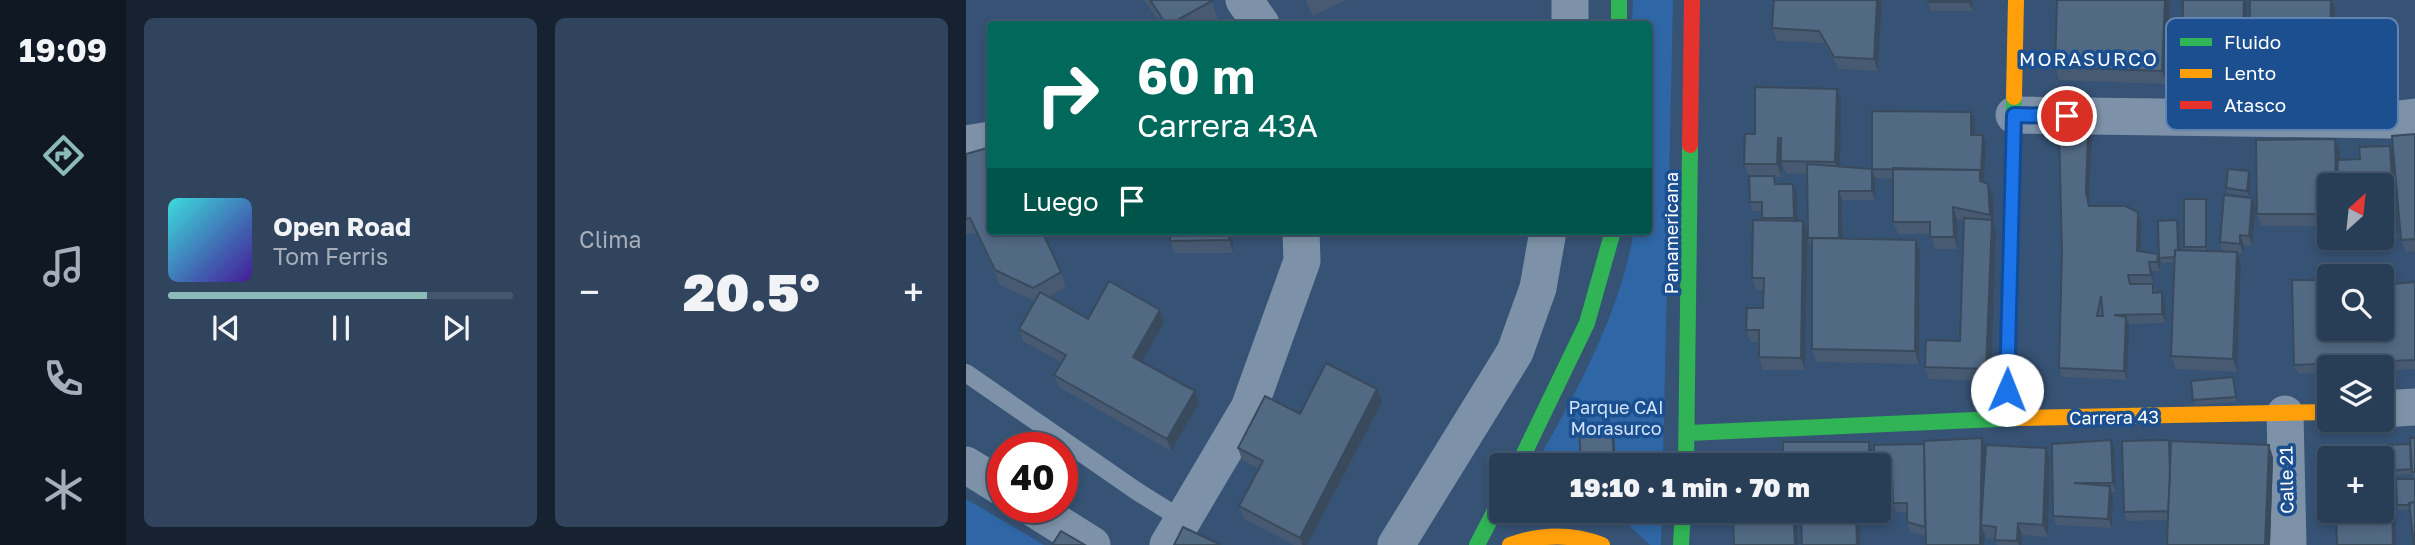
<!DOCTYPE html>
<html lang="es">
<meta charset="utf-8">
<style>
:root{--surface:#283e57;--page:#30455d;--text:#f1f3f6;--muted:#a5aeba;--line:#44576d;--accent:#8bbbb9}
body{margin:0;font-family:"Golos Text",sans-serif;background:var(--page);color:var(--text);height:100vh;display:flex;flex-direction:column;font-size:26px;white-space:nowrap}
*{box-sizing:border-box;margin:0}
p{font-size:23px;color:var(--muted)}
.icon{flex:none;width:38px;height:38px;fill:none;stroke:currentColor;stroke-width:2;stroke-linecap:round;stroke-linejoin:round}
.map{position:relative;flex:1;overflow:hidden}
.details{display:flex;flex-direction:column;gap:18px;padding:18px;background:#162230;width:840px}
.details>*{flex:none}
.top-card{position:absolute;left:21px;top:21px;width:665px;height:214px;border-radius:7px;box-shadow:0 4px 10px #0003,0 0 0 2px var(--line);background:#00695c;color:#fff;overflow:hidden}
.needle{width:46px;rotate:27deg}
.fabs{position:absolute;left:1351px;top:173px;display:grid;gap:14px}
.fabs a{display:grid;place-items:center;width:77px;height:77px;border-radius:7px;background:var(--surface);box-shadow:0 4px 10px #0003,0 0 0 2px var(--line);font-size:35px}
.speed{position:absolute;left:21px;top:432px;display:flex;gap:14px;font-size:35px;font-weight:700;text-align:center}
.speed>*{display:grid;place-content:center;width:91px;height:91px;border-radius:50%;background:var(--surface);box-shadow:0 4px 10px #0003,0 0 0 2px var(--line);line-height:1}
.speed .limit{border:10px solid #d22;background:#fff;color:#111}
.pin{position:absolute;display:grid;place-items:center;width:60px;height:60px;color:#fff;margin:-30px;border:4px solid #fff;border-radius:50%;box-shadow:0 2px 7px #0007}
.me{position:absolute;width:77px;margin:-38px;rotate:1deg;stroke-linejoin:round;filter:drop-shadow(0 0 5px #0008)}
.turn{display:flex;align-items:center;gap:24px;height:147px;padding:0 35px;font-size:32px}
.turn .icon{width:91px;height:91px;stroke-width:2.5}
.turn b{display:block;font-size:49px;line-height:60px}
.then{display:flex;align-items:center;height:66px;padding:0 35px;background:#0003;gap:14px;font-size:26px}
.big{font-size:52px;font-weight:800;line-height:1.1}
.details .widget{flex:1;display:flex;flex-direction:column;justify-content:center;gap:10px;min-width:0;padding:0 24px;border-radius:10px;background:var(--page)}
.song{display:flex;align-items:center;gap:21px}
.cover{width:84px;height:84px;border-radius:10px;background:linear-gradient(135deg,hsl(180 70% 55%),hsl(260 70% 35%))}
.played{height:7px;border-radius:4px;background:linear-gradient(90deg,var(--accent) 75%,var(--line) 75%)}
.keys{display:flex;justify-content:space-around;direction:ltr}
.heat{display:flex;justify-content:space-between;align-items:center;font-size:38px;direction:ltr}
.details .tiles{flex:1;display:grid;gap:18px;grid-template-columns:repeat(2,1fr)}
.trip{position:absolute;left:523px;top:453px;width:402px;height:70px;border-radius:7px;background:var(--surface);box-shadow:0 4px 10px #0003,0 0 0 2px var(--line);font-weight:800;line-height:70px;text-align:center}
main{display:flex;flex:1;min-height:0}
.dock{display:flex;flex-direction:column;width:126px;justify-content:space-around;align-items:center;background:#101923;color:var(--muted)}
.dock .icon{width:49px;height:49px}
.dock .current{color:var(--accent)}
.dock b{font-size:32px;color:var(--text)}
.map>svg:first-child{display:block}
</style>
<main>
<nav class="dock">
<b>19:09</b>
<svg class="icon current" aria-label="directions" viewBox="0 0 24 24"><path d="M12 3l9 9-9 9-9-9zM9 14v-3h6M13 9l2 2-2 2"/></svg>
<svg class="icon" aria-label="music" viewBox="0 0 24 24"><path d="M9 18V5l10-2v13"/><circle cx="6" cy="18" r="3"/><circle cx="16" cy="16" r="3"/></svg>
<svg class="icon" aria-label="phone" viewBox="0 0 24 24"><path d="M5 4h4l2 5-3 2q2 4 5 5l2-3 5 2v4C11 20 4 13 5 4z"/></svg>
<svg class="icon" aria-label="climate" viewBox="0 0 24 24"><path d="M12 3v18M4 7l16 10M4 17L20 7"/></svg>
</nav>
<section class="details">
<div class="tiles">
<div class="widget">
<div class="song"><i class="cover"></i><div><b>Open Road</b><p>Tom Ferris</p></div></div>
<div class="played"></div>
<div class="keys"><svg class="icon" aria-label="previous" viewBox="0 0 24 24"><path d="M18 5L8 12l10 7zM5 5v14"/></svg><svg class="icon" aria-label="pause" viewBox="0 0 24 24"><path d="M8 5v14M16 5v14"/></svg><svg class="icon" aria-label="next" viewBox="0 0 24 24"><path d="M6 5l10 7-10 7zM19 5v14"/></svg></div>
</div>
<div class="widget"><p>Clima</p>
<div class="heat"><a>−</a><b class="big">20.5°</b><a>+</a></div>
</div>
</div>
</section>
<div class="map">
<svg width="1449" height="545" viewBox="0 0 1449 545">
<rect width="100%" height="100%" fill="#365274"/>
<path fill="#2f66a5" d="M667,0H707L697,465L569,466C610,392 654,314 668,231H682V24H666Z
M0,499L78,545H0Z
M632,511H696L695,545H684L655,518Z"/>
<g fill="none" stroke-linecap="round" stroke-linejoin="round">
<path stroke="#7d92a8" stroke-width="18" d="M0,373L172,492L217,520"/>
<path stroke="#7d92a8" stroke-width="37" d="M278,0L295,24
M604,0V24
M1048,115L1424,120L1449,117
M0,144L24,140
M1416,409L1449,407
M1319,414L1322,545
M0,465L37,488
M67,508L126,545
M202,545L283,408L336,261L335,231
M430,545L549,352L572,288L582,231"/>
<path stroke="#30b455" stroke-width="16" d="M653,0V24
M1040,418L1048,97
M723,433L1053,418
M552,466L621,323L647,231
M720,466L724,145
M511,545L536,497
M715,545L717,511"/>
<path stroke="#ff9f0a" stroke-width="16" d="M1048,97L1050,0
M1053,418L1363,412
M544,545C575,534 605,533 636,545"/>
<path stroke="#e5322d" stroke-width="16" d="M724,145L726,0"/>
</g>
<path fill="#475a72" fill-rule="evenodd" d="M178,0H245L252,18L240,24H195Z
M339,0H380L347,16Z
M808,0H916L912,71L873,69L858,43L811,41L806,28Z
M1006,0L1007,11H965L962,2Z
M1091,0H1204L1201,84L1093,80L1089,67Z
M1284,0H1366L1369,10L1368,82L1288,81L1283,68Z
M1281,2L1280,77L1219,76L1216,67Z
M875,101L874,167L906,169L1005,112L1009,121V135H1017L1020,144L1018,183L1027,197L1028,226L1030,232L1025,381L963,379L959,367L994,341L998,221L991,219L992,249H969L964,234H932L927,222V179L909,178V200H876L877,239L950,240L954,252L953,364L850,362L846,349V247H845L842,238V234L839,370H797L793,357V342H785L780,330L797,308L798,290H790L786,278L797,220L796,211H787L784,202L783,176L778,164L789,134ZM816,163L820,173L841,174L842,233L837,221H832L831,193L811,184L808,177H816Z
M1122,132L1126,141L1123,202L1124,206L1175,221V252L1193,258L1213,225V250H1219L1218,247L1241,204V251L1257,252L1254,242L1290,207L1286,246L1278,245L1277,253H1271L1275,264L1271,372L1210,369L1205,356L1209,262L1195,263L1194,271H1186L1189,285L1187,284L1190,292L1199,301L1200,323L1162,324L1161,380L1096,377L1093,368Z
M1449,134V251L1440,252L1435,240L1428,159L1432,238L1379,240L1378,238H1416V186H1363V226H1295L1291,214L1369,139L1374,151V159H1394L1424,146L1428,154Z
M0,154L95,272L100,287L83,297L122,319L198,322L176,361L229,391L233,403L205,451L93,387L88,375L95,362L57,341L53,329L68,301L34,285L10,233L0,234Z
M1285,176L1283,196L1262,193L1260,188Z
M97,231H110L109,238Z
M267,231V253H208L204,241Z
M1449,282V369L1416,371V368H1363V373L1332,374L1328,365L1362,289L1363,329Z
M1267,377L1269,382L1271,402L1229,405L1227,400Z
M411,389L416,402L341,545H328L278,519L273,506L293,469L276,460L272,448L334,414Z
M648,432L650,466H616L615,462Z
M1016,438L1020,448L1084,460L1082,537L1056,535V545H1031L1029,539L1020,538L1019,535L1018,545H960L959,536L944,532L941,522V512H930L927,503V485H914V466L958,444Z
M1449,438V545L1444,510H1433L1431,505L1448,479L1446,474L1420,476L1418,471Z
M1303,445L1307,458L1304,545H1201L1202,520L1161,521L1158,512L1205,446Z
M1148,449L1150,492H1146L1147,496L1146,528L1090,525L1087,516Z
M1427,483L1428,488L1429,505H1427L1429,511L1418,502L1417,500Z"/>
<path fill="#394a5c" d="M911,0H916L912,71L908,59Z
M1003,0H1006L1007,11L1003,2Z
M1199,0H1204L1201,84L1196,71Z
M1278,0H1280L1281,2L1280,77L1276,68Z
M1365,0H1366L1369,10L1368,82L1363,70Z
M871,89L875,101L874,175L869,162Z
M1005,112L1009,121V145L1005,135Z
M1122,132L1126,141L1123,202L1126,215L1120,192Z
M1017,135L1020,144L1018,182L1014,181Z
M812,138L816,150V177L811,164Z
M1369,139L1374,151V186H1370Z
M1424,146L1428,155L1432,238L1429,229Z
M906,169L909,178V200L906,191Z
M1283,171L1285,176L1283,196L1281,191Z
M827,184L831,193L832,227L828,218Z
M1022,184L1027,197L1028,226L1030,232L1025,381L1020,369L1026,221L1024,215Z
M873,191L876,200L877,247L873,238Z
M1286,198L1290,207L1286,246L1283,236Z
M1240,199L1241,204V252L1240,247Z
M987,207L991,219L992,249L988,237Z
M1172,212L1175,221V260L1171,251Z
M1211,220L1213,225L1214,262L1212,257Z
M837,221L842,233L839,370L835,358Z
M263,231H267V253L263,240Z
M1274,235L1278,245L1277,253L1274,244Z
M950,240L954,252L953,364L949,351Z
M1271,252L1275,264L1271,372L1267,359Z
M1192,254L1195,263L1194,271L1191,262Z
M1183,262L1186,271L1189,285L1185,275Z
M1359,280L1362,289L1363,320L1359,311Z
M1196,292L1199,301L1200,323L1196,314Z
M194,310L198,322L172,369L167,357Z
M1160,317L1163,326L1161,380L1158,371Z
M1267,377L1269,382L1271,402L1270,397Z
M411,389L416,402L341,545H336L334,538Z
M229,391L233,403L205,451L201,439Z
M646,427L648,432L650,466L648,461Z
M1016,438L1021,451L1015,525L1019,535L1018,545H1014Z
M1145,440L1148,449L1150,492L1147,483Z
M903,442L906,451V466H903Z
M1303,445L1307,458L1304,545H1299Z
M1080,448L1084,460L1082,537L1077,525Z
M1427,483L1428,488L1429,505L1427,500Z
M1144,486L1147,496L1146,528L1142,519Z
M1426,502L1429,511L1430,545H1427Z
M827,511H830L832,545H829Z
M890,511H893L894,545H891Z
M1052,523L1056,535V545H1053L1051,541Z"/>
<path fill="#526984" stroke="#394a5c" stroke-width="2" fill-rule="evenodd" d="M184,0H245L246,1L204,24H200Z
M808,0H911L908,59L868,57L853,31L806,28Z
M962,0H1003V2H962Z
M1091,0H1199L1196,71L1089,67Z
M1217,0H1278L1276,68L1216,67Z
M1284,0H1365L1363,70L1283,68Z
M789,87L871,89L869,162L815,161V138H812L811,164H778L779,134H789Z
M906,111L1005,112V135H1017L1015,173L1014,170L906,169V191H873V238H842L841,164L906,169Z
M1093,131L1122,132L1120,192L1123,206H1159L1172,212L1171,251L1192,254L1191,262H1183L1185,275H1162L1164,284H1187V293L1196,292V314L1148,315L1160,317L1158,371L1093,368L1096,252ZM1135,296L1137,316H1131Z
M1449,134V239L1435,240L1426,136Z
M1369,139L1370,186H1363V214H1291L1290,140Z
M1424,146L1429,229H1416V186H1371L1372,160L1394,159L1393,147Z
M24,147V231H76L95,272L67,288L29,270L4,218L0,219V154Z
M927,168L1014,170V181L1022,184L1024,215L987,207L988,237H964V222H927Z
M1262,169L1283,171L1281,191L1260,188Z
M783,176H808L809,184H827L828,218H796V202H784Z
M1258,195L1286,198L1283,236L1274,235V244L1254,242Z
M1218,199H1240V247H1218Z
M998,218L1026,220L1020,369L959,367L960,340L994,341Z
M787,220L837,221L835,358L793,357V330H780L781,308H797L798,278H786Z
M1211,220L1212,250H1209V257L1193,258L1192,221Z
M204,231H263V240L204,241Z
M846,238L950,240L949,351L846,349Z
M1209,250L1271,252L1267,359L1205,356Z
M1326,280H1359V311H1363V329H1416V285L1449,282V360L1328,365Z
M143,281L194,310L167,357L229,391L201,439L88,375L100,355L53,329L74,292L122,319Z
M360,363L411,389L334,538L273,506L297,461L272,448L299,396L334,414Z
M1267,377L1270,397L1227,400L1225,381Z
M646,427L648,461L615,462L613,428Z
M1016,438L1014,545H960L958,441Z
M1444,438H1449V472H1446Z
M1145,440L1147,483H1108L1144,486L1142,519L1087,516L1086,444Z
M1203,440L1204,475L1202,511L1158,512L1156,441Z
M1205,441L1303,445L1299,545H1201Z
M817,442H903V466H817Z
M958,444L959,527L941,522V503H927L926,476H914V466H909L908,445Z
M1444,444L1445,469L1418,471L1417,445Z
M1020,445L1080,448L1077,525L1052,523L1051,541L1029,540L1030,527L1015,525Z
M1405,447L1406,458H1380L1378,450Z
M1430,479H1449V502L1443,503L1444,505H1431Z
M1417,483H1427V500H1417Z
M1416,502H1426L1427,545H1371L1370,511H1416Z
M1449,502V545H1448L1443,503Z
M767,511H827L829,545H768Z
M835,511H890L891,545H836Z
M217,527L255,545H208Z
M95,531L119,545H86Z"/>
<g fill="none" stroke-linecap="round" stroke-linejoin="round">
<defs>
<path id="route" d="M1041,390L1048,115L1101,116"/>
</defs>
<use href="#route" stroke="#114b97" stroke-width="18"/>
<use href="#route" stroke="#1a73e8" stroke-width="12"/>
</g>
<g text-anchor="middle" dominant-baseline="central" stroke-width="7" stroke-linejoin="round" paint-order="stroke">
<g font-size="18" fill="#fff" stroke="#1b4f8f">
<text transform="translate(705 233) rotate(-90)">Panamericana</text>
<text transform="translate(1148 417) rotate(-1)">Carrera 43</text>
<text transform="translate(1320 480) rotate(-91)">Calle 21</text>
</g>
<g font-size="18" fill="#cfe3fa" stroke="#1b4f8f">
<text x="650" y="407">Parque CAI<tspan x="650" dy="21">Morasurco</tspan></text>
</g>
<g font-size="19" letter-spacing="2" fill="#fff" stroke="#1b4f8f">
<text x="1123" y="58">MORASURCO</text>
</g>
</g>
<rect x="1200" y="18" width="232" height="112" rx="10" fill="#1b4f8f" stroke="#5f84b1" stroke-width="2"/>
<rect x="1214" y="38" width="32" height="8" fill="#30b455"/>
<rect x="1214" y="69" width="32" height="9" fill="#ff9f0a"/>
<rect x="1214" y="101" width="32" height="8" fill="#e5322d"/>
<g font-size="19" fill="#fff">
<text x="1258" y="49">Fluido</text>
<text x="1258" y="80">Lento</text>
<text x="1258" y="112">Atasco</text>
</g>
</svg>
<div class="fabs">
<a><svg class="needle" viewBox="-14 -14 28 28"><path d="M0-13l5 13h-10z" fill="#e53935"/><path d="M0 13l5-13h-10z" fill="#a5aeba"/></svg></a>
<a><svg class="icon" aria-label="search" viewBox="0 0 24 24"><circle cx="10" cy="10" r="6"/><path d="M15 15l6 6"/></svg></a>
<a><svg class="icon" aria-label="layers" viewBox="0 0 24 24"><path d="M12 4l9 5-9 5-9-5zM3 14l9 5 9-5"/></svg></a>
<a>+</a>
</div>
<div class="speed"><div class="limit">40</div></div>
<div class="pin" style="left:1101px;top:116px;background:#d93025"><svg class="icon" aria-label="arrive" viewBox="0 0 24 24"><path d="M6 21V4h12l-3 4 3 4H6"/></svg></div>
<svg class="me" style="left:1041px;top:390px" viewBox="-20 -20 40 40"><circle r="19" fill="#fff"/><path d="M0-13L10 11 0 6-10 11z" fill="#1a73e8"/></svg>
<div class="trip">19:10 · 1 min · 70 m</div>
<div class="top-card">
<div class="turn"><svg class="icon" aria-label="right" viewBox="0 0 24 24"><path d="M7 20v-9h11M14 6l5 5-5 5"/></svg><div><b>60 m</b>Carrera 43A</div></div>
<div class="then">Luego<svg class="icon" aria-label="arrive" viewBox="0 0 24 24"><path d="M6 21V4h12l-3 4 3 4H6"/></svg></div>
</div>
</div>
</main>
